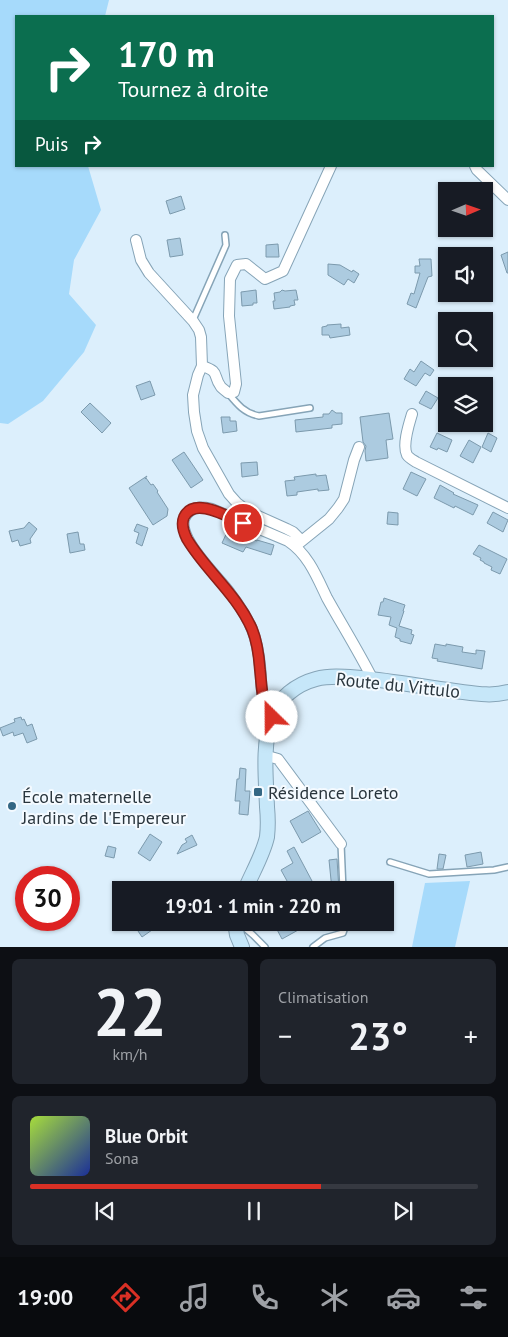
<!DOCTYPE html>
<html lang="fr">
<meta charset="utf-8">
<style>
:root{--surface:#171b24;--page:#20242c;--text:#f1f3f6;--muted:#9ea1a6;--line:#363941;--accent:#d93025}
body{margin:0;font-family:"PT Sans",sans-serif;background:var(--page);color:var(--text);height:100vh;display:flex;flex-direction:column;font-size:19px;white-space:nowrap}
*{box-sizing:border-box;margin:0}
p{font-size:16px;color:var(--muted)}
.icon{flex:none;width:28px;height:28px;fill:none;stroke:currentColor;stroke-width:2;stroke-linecap:round;stroke-linejoin:round}
.map{position:relative;height:947px;overflow:hidden}
.side{display:flex;flex-direction:column;gap:12px;padding:12px;background:#0d0f14;flex:1}
.side>*{flex:none}
.hud{position:absolute;left:15px;top:15px;width:479px;height:152px;border-radius:0px;box-shadow:0 1px 4px #0004;background:#0b6e4f;color:#fff;overflow:hidden}
.needle{width:32px;rotate:88deg}
.fabs{position:absolute;left:438px;top:182px;display:grid;gap:10px}
.fabs a{display:grid;place-items:center;width:55px;height:55px;border-radius:0px;background:var(--surface);box-shadow:0 1px 4px #0004;font-size:25px}
.speed{position:absolute;left:15px;top:866px;display:flex;gap:10px;font-size:25px;font-weight:700;text-align:center}
.speed>*{display:grid;place-content:center;width:65px;height:65px;border-radius:50%;background:var(--surface);box-shadow:0 1px 4px #0004;line-height:1}
.speed .limit{border:8px solid #d22;background:#fff;color:#111}
.pin{position:absolute;display:grid;place-items:center;width:42px;height:42px;color:#fff;margin:-21px;border:2px solid #fff;border-radius:50%;box-shadow:0 1px 5px #0007}
.me{position:absolute;width:55px;margin:-28px;rotate:337deg;stroke-linejoin:round;filter:drop-shadow(0 0 4px #0008)}
.turn{display:flex;align-items:center;gap:18px;height:105px;padding:0 20px;font-size:22px}
.turn .icon{width:65px;height:65px;stroke-width:2.5}
.turn b{display:block;font-size:35px;line-height:42px}
.then{display:flex;align-items:center;height:48px;padding:0 20px;background:#0003;gap:10px;font-size:19px}
.big{font-size:38px;font-weight:800;line-height:1.1}
.side .widget{flex:1;display:flex;flex-direction:column;justify-content:center;gap:8px;min-width:0;padding:0 18px;border-radius:8px;background:var(--page)}
.side .dial{align-items:center;gap:0}
.dial b{font-size:65px;line-height:1}
.song{display:flex;align-items:center;gap:15px}
.cover{width:60px;height:60px;border-radius:8px;background:linear-gradient(135deg,hsl(80 70% 55%),hsl(230 70% 35%))}
.played{height:5px;border-radius:2px;background:linear-gradient(90deg,var(--accent) 65%,var(--line) 65%)}
.keys{display:flex;justify-content:space-around;direction:ltr}
.heat{display:flex;justify-content:space-between;align-items:center;font-size:28px;direction:ltr}
.side .tiles{flex:1;display:grid;gap:12px;grid-template-columns:1fr 1fr}
.widget:last-child{grid-column:span 2}
.trip{position:absolute;left:112px;top:881px;width:282px;height:50px;border-radius:0px;background:var(--surface);box-shadow:0 1px 4px #0004;font-weight:800;line-height:50px;text-align:center}
.dock{display:flex;height:80px;justify-content:space-around;align-items:center;background:#090b0e;color:var(--muted)}
.dock .icon{width:35px;height:35px}
.dock .current{color:var(--accent)}
.dock b{font-size:22px;color:var(--text)}
.map>svg:first-child{display:block}
</style>
<div class="map">
<svg width="508" height="947" viewBox="0 0 508 947">
<rect width="100%" height="100%" fill="#dceffc"/>
<path fill="#a6dafb" d="M0,0H109L105,16H16V166H88L101,210L74,260L69,294L96,325L84,352L43,401L8,424L0,423Z
M470,881L455,947H412L425,883Z"/>
<path fill="#accbe0" stroke="#7c9aad" d="M181,196L185,209L170,214L166,201Z
M180,238L183,255L170,257L167,240Z
M278,244L279,257H266V245Z
M508,252V273H507L501,255Z
M419,259H431L432,276L428,277L416,308L407,304L411,293L414,294L420,273H415V266H420Z
M328,264L340,265L352,272L353,270L359,274L354,283L348,279L344,285L328,275Z
M256,290L257,303H253V305L242,306L241,292Z
M282,290L285,291L296,290L298,300H294L295,305L290,306V307L274,309L273,301H275L274,293L280,292Z
M341,324V328L349,327L350,335L330,338L329,335H322V327L327,326V325Z
M421,361L434,370L430,376L425,373L416,386L404,379L410,369L414,372Z
M150,381L155,395L141,400L136,386Z
M426,391L438,398L431,409L419,403Z
M90,403L111,423L102,433L81,412Z
M332,410L336,413H342V424L332,425V428L296,432L295,420L323,417V414H329Z
M389,413L393,439L386,440L388,458L366,461L365,451L366,446L363,442L360,417Z
M221,417H230V421H236L237,431L223,433Z
M437,433L452,440L447,452L438,448L437,450L430,447Z
M488,433L497,438L491,452L482,447Z
M469,440L481,447L473,463L460,456Z
M184,452L203,480L191,488L172,460Z
M257,462L258,475L242,477L241,463Z
M411,472L426,479L417,496L403,489Z
M316,474V476L326,475L329,490L318,491V489L297,492V495L287,496L285,481L295,480L294,477Z
M147,476L145,479L146,478L151,485L153,484L158,491L157,492L168,509L167,516L153,525L129,488Z
M440,485L454,493L453,494L478,505L473,515L455,506L454,508L434,498Z
M388,512L398,513V525L387,524Z
M493,512L508,520L503,532L487,523Z
M29,522L37,529L30,539L31,543L20,546L18,540L12,542L9,531L24,528Z
M137,524L148,528L142,546L136,543L139,533L134,531Z
M229,528L257,541V540L274,545L271,555L246,547L243,552L222,543Z
M78,532L80,544H84L85,550L70,553L67,534Z
M479,545L507,559L500,574L491,570L492,567L484,563V562L480,560L481,558L473,554Z
M384,598L405,605L403,611H404L399,626L412,630L411,634L414,635L411,644L400,641V639L395,637L397,628L389,625L391,617L378,615L381,602H383Z
M435,644L446,646V644L463,647L462,652L476,654V650L485,651L482,669L437,661L438,659L432,658Z
M21,717L22,720L24,719L27,726L32,724L37,739L27,743L23,733L14,736L13,732L3,736L0,728L15,722L14,719Z
M240,768L246,769L245,791H250L248,815L239,814L240,801H235L237,779H239Z
M308,811L321,832L302,843L290,821Z
M150,834L162,842L150,861L138,853Z
M192,835L197,845L177,854L182,845L187,842L185,839Z
M108,846L116,848L114,858L105,856Z
M294,847L312,881L296,890H292L281,870L293,863L287,851Z
M481,852L483,864L467,867L465,855Z
M439,854L446,855L443,869H437Z
M337,859L339,890H332L329,860Z
M145,922H147L152,930L142,937L136,928Z
M273,922H297L300,929L282,939Z"/>
<g fill="none" stroke-linecap="round" stroke-linejoin="round">
<defs>
<path id="lane" d="M193,320L226,245L225,235
M228,393C237,404 244,413 259,416L310,408
M341,844L343,890
M390,862L429,874L494,870L508,867
M239,923L253,935L265,947
M313,947L325,938L343,933L344,930L345,922"/>
<path id="street" d="M475,166L477,170L508,200
M136,240L141,260L149,273L193,321L199,330L201,337L202,366L198,375L193,395L194,412L197,431L203,448L229,494L237,503L249,512L287,529L293,532L301,540
M202,366C221,372 212,375 221,387C223,389 226,391 228,393L234,392L236,384L229,316L230,279L237,265L246,264L265,279L283,271L331,166
M412,414C409,424 402,445 407,455C409,458 413,460 416,462L508,508
M298,544L329,519L338,508L344,499L354,460L359,447
M271,717C260,702 262,684 260,666C259,655 257,643 253,632C248,618 239,605 230,593C219,577 170,533 187,514C194,506 202,507 212,509L288,541C308,554 317,577 327,598C342,625 359,652 373,680
M266,757H271L278,759L341,844"/>
<path id="secondary" d="M245,890C252,873 263,855 267,837C268,828 268,817 267,807C266,778 262,745 272,717C278,698 297,684 316,679C331,675 347,677 361,678C393,681 424,687 455,691C472,693 491,697 508,692
M235,922L237,935L242,947"/>
</defs>
<use href="#lane" stroke="#86a4b7" stroke-width="8"/>
<use href="#street" stroke="#86a4b7" stroke-width="12"/>
<use href="#secondary" stroke="#86a4b7" stroke-width="16"/>
<use href="#lane" stroke="#fff" stroke-width="5"/>
<use href="#street" stroke="#fff" stroke-width="10"/>
<use href="#secondary" stroke="#c6e7f9" stroke-width="14"/>
</g>
<g fill="none" stroke-linecap="round" stroke-linejoin="round">
<defs>
<path id="route" d="M243,523C228,517 194,496 184,517C181,524 184,533 187,539C206,571 236,593 252,629C257,641 259,656 260,670C262,687 261,703 272,717"/>
</defs>
<use href="#route" stroke="#8d1f18" stroke-width="12"/>
<use href="#route" stroke="#d93025" stroke-width="9"/>
</g>
<g fill="#346784" stroke="#f4faff" stroke-width="2">
<rect x="253" y="787" width="10" height="10" rx="2.5"/>
<circle cx="12" cy="806" r="5"/>
</g>
<g text-anchor="middle" dominant-baseline="central" stroke-width="4" stroke-linejoin="round" paint-order="stroke">
<g font-size="18" fill="#29353d" stroke="#f4faff">
<text transform="translate(398 685) rotate(6)">Route du Vittulo</text>
</g>
<g font-size="18" fill="#29353d" stroke="#f4faff" text-anchor="start">
<text x="268" y="792">Résidence Loreto</text>
<text x="22" y="796">École maternelle<tspan x="22" dy="21">Jardins de l'Empereur</tspan></text>
</g>
</g>
</svg>
<div class="fabs">
<a><svg class="needle" viewBox="-14 -14 28 28"><path d="M0-13l5 13h-10z" fill="#e53935"/><path d="M0 13l5-13h-10z" fill="#9ea1a6"/></svg></a>
<a><svg class="icon" aria-label="sound" viewBox="0 0 24 24"><path d="M4 9h4l5-4v14l-5-4H4zM17 9q2 3 0 6"/></svg></a>
<a><svg class="icon" aria-label="search" viewBox="0 0 24 24"><circle cx="10" cy="10" r="6"/><path d="M15 15l6 6"/></svg></a>
<a><svg class="icon" aria-label="layers" viewBox="0 0 24 24"><path d="M12 4l9 5-9 5-9-5zM3 14l9 5 9-5"/></svg></a>
</div>
<div class="speed"><div class="limit">30</div></div>
<div class="pin" style="left:243px;top:523px;background:#d93025"><svg class="icon" aria-label="arrive" viewBox="0 0 24 24"><path d="M6 21V4h12l-3 4 3 4H6"/></svg></div>
<svg class="me" style="left:272px;top:717px" viewBox="-20 -20 40 40"><circle r="19" fill="#fff"/><path d="M0-13L10 11 0 6-10 11z" fill="#d93025"/></svg>
<div class="trip">19:01 · 1 min · 220 m</div>
<div class="hud">
<div class="turn"><svg class="icon" aria-label="right" viewBox="0 0 24 24"><path d="M7 20v-9h11M14 6l5 5-5 5"/></svg><div><b>170 m</b>Tournez à droite</div></div>
<div class="then">Puis<svg class="icon" aria-label="right" viewBox="0 0 24 24"><path d="M7 20v-9h11M14 6l5 5-5 5"/></svg></div>
</div>
</div>
<section class="side">
<div class="tiles">
<div class="widget dial"><b>22</b><p>km/h</p></div>
<div class="widget"><p>Climatisation</p>
<div class="heat"><a>−</a><b class="big">23°</b><a>+</a></div>
</div>
<div class="widget">
<div class="song"><i class="cover"></i><div><b>Blue Orbit</b><p>Sona</p></div></div>
<div class="played"></div>
<div class="keys"><svg class="icon" aria-label="previous" viewBox="0 0 24 24"><path d="M18 5L8 12l10 7zM5 5v14"/></svg><svg class="icon" aria-label="pause" viewBox="0 0 24 24"><path d="M8 5v14M16 5v14"/></svg><svg class="icon" aria-label="next" viewBox="0 0 24 24"><path d="M6 5l10 7-10 7zM19 5v14"/></svg></div>
</div>
</div>
</section>
<nav class="dock">
<b>19:00</b>
<svg class="icon current" aria-label="directions" viewBox="0 0 24 24"><path d="M12 3l9 9-9 9-9-9zM9 14v-3h6M13 9l2 2-2 2"/></svg>
<svg class="icon" aria-label="music" viewBox="0 0 24 24"><path d="M9 18V5l10-2v13"/><circle cx="6" cy="18" r="3"/><circle cx="16" cy="16" r="3"/></svg>
<svg class="icon" aria-label="phone" viewBox="0 0 24 24"><path d="M5 4h4l2 5-3 2q2 4 5 5l2-3 5 2v4C11 20 4 13 5 4z"/></svg>
<svg class="icon" aria-label="climate" viewBox="0 0 24 24"><path d="M12 3v18M4 7l16 10M4 17L20 7"/></svg>
<svg class="icon" aria-label="car" viewBox="0 0 24 24"><path d="M5 17H2v-5l4-1 3-4h7l3 4 3 1v5h-3M9 17h6M6 11h13"/><circle cx="7" cy="17" r="2"/><circle cx="17" cy="17" r="2"/></svg>
<svg class="icon" aria-label="filters" viewBox="0 0 24 24"><path d="M4 7h16M4 17h16"/><circle cx="9" cy="7" r="2"/><circle cx="15" cy="17" r="2"/></svg>
</nav>
